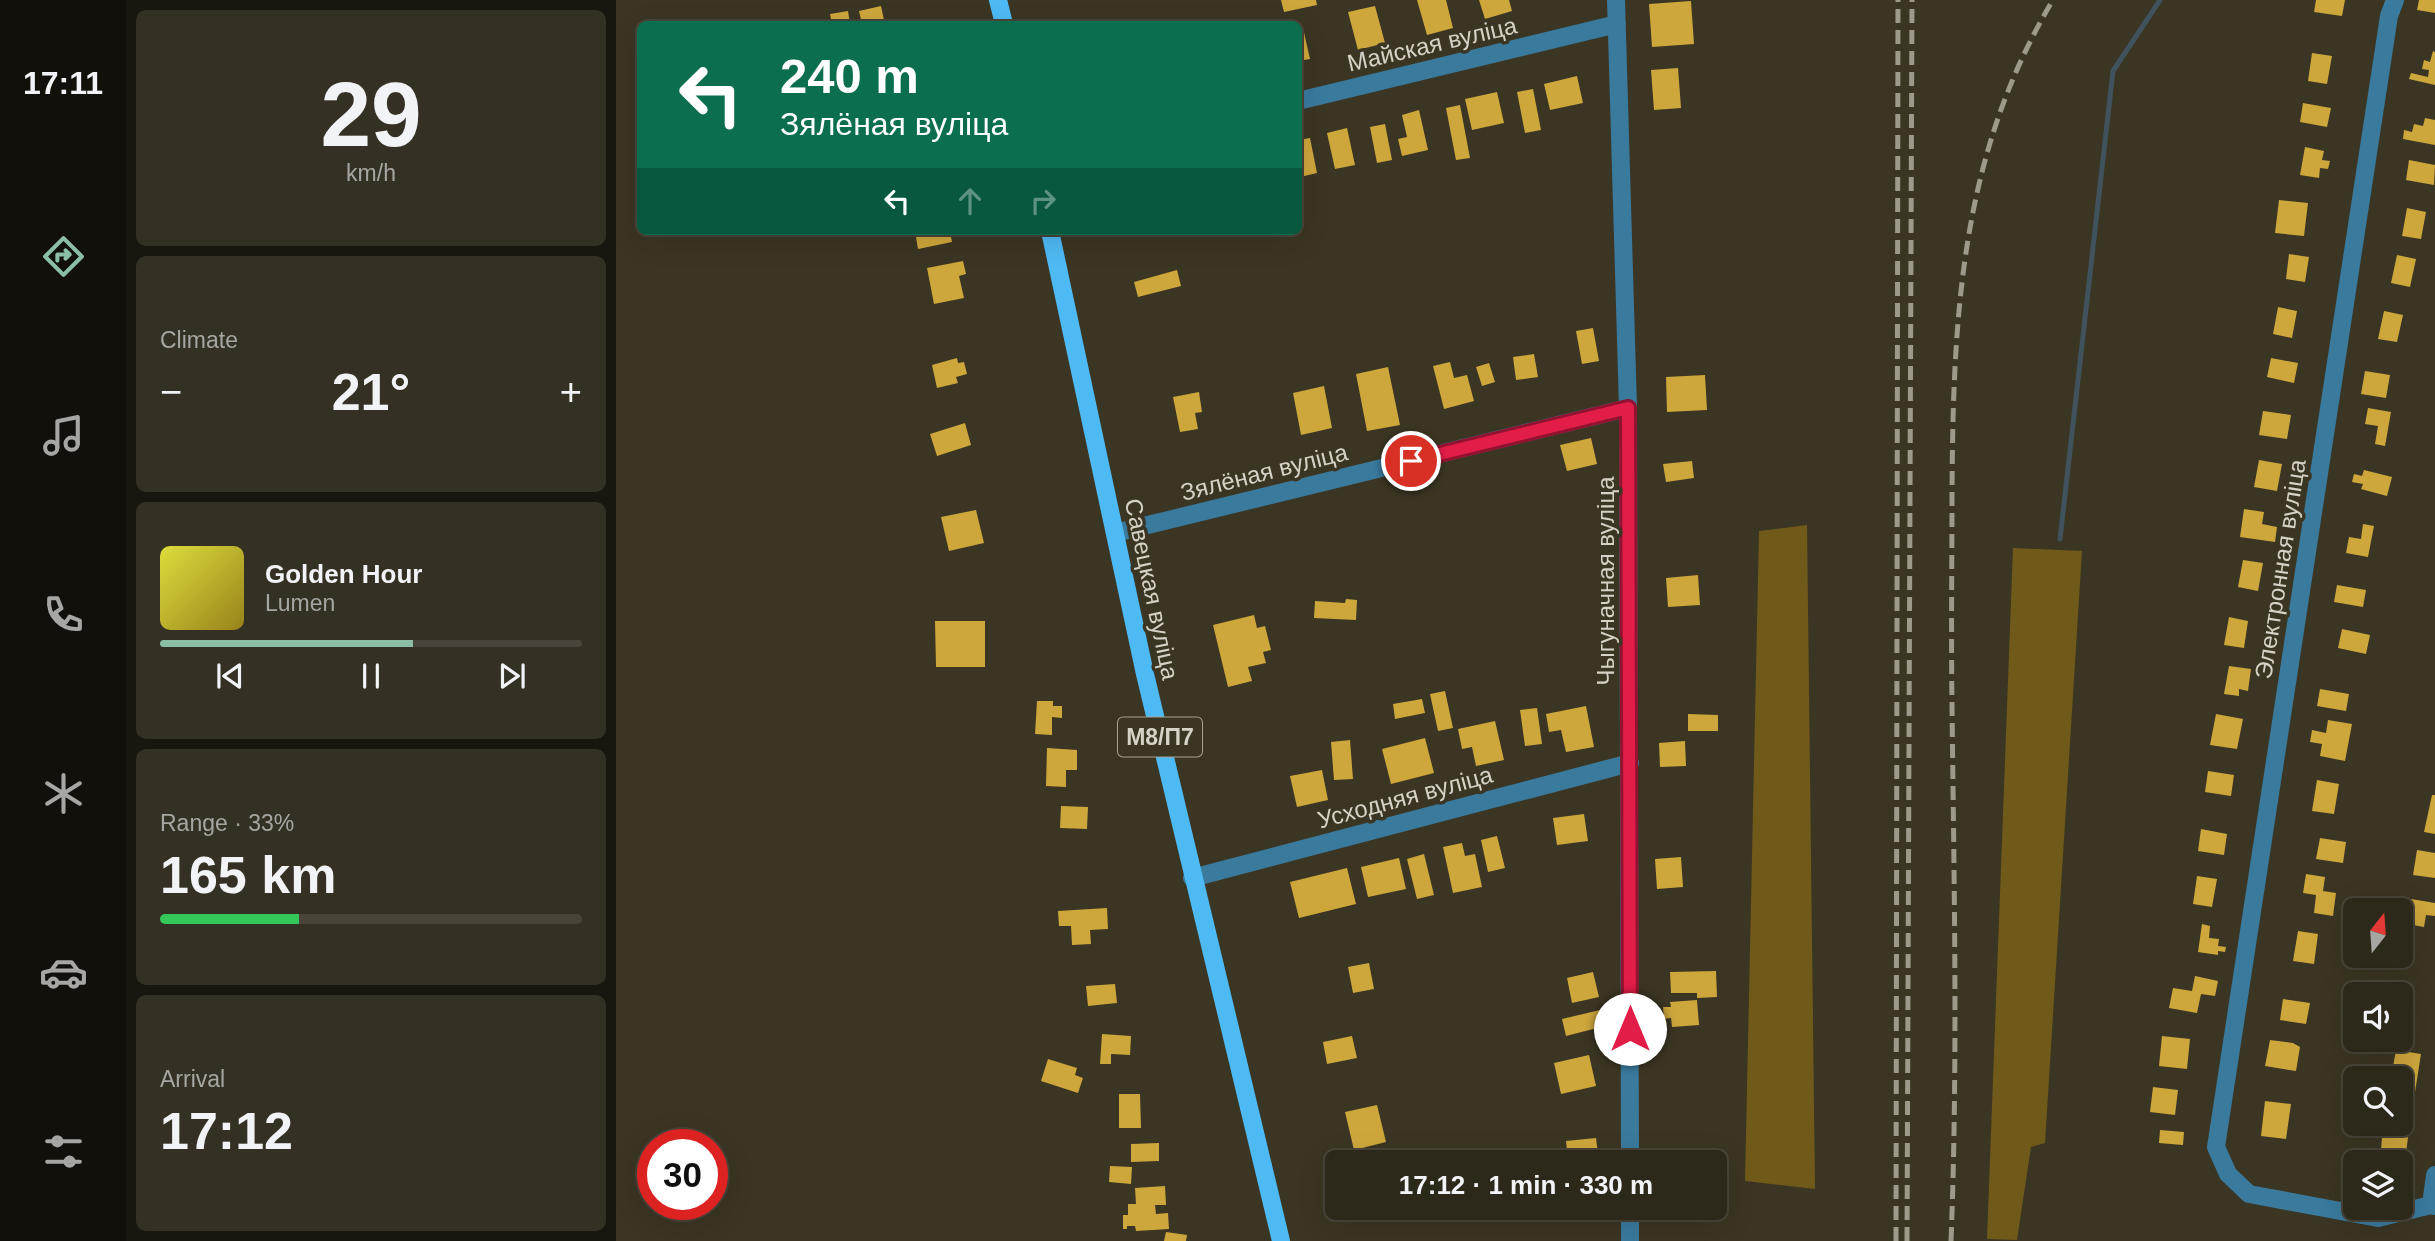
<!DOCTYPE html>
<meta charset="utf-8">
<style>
:root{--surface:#2c281a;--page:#343023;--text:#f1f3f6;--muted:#a6a6a2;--line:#484439;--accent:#8abfa5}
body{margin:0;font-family:Helvetica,sans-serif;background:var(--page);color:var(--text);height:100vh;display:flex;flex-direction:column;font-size:26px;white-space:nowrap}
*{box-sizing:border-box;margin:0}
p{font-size:23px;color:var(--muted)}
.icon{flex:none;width:38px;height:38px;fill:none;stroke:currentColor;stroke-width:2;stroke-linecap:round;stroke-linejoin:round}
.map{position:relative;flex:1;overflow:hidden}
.side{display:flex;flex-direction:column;gap:10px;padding:10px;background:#18160e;width:490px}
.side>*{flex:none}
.banner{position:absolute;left:21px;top:21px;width:665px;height:214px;border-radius:10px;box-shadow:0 7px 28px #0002,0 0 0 2px var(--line);background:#0b6e4f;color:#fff;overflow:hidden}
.needle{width:46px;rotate:17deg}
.buttons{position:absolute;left:1727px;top:898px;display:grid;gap:14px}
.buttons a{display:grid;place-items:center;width:70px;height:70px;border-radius:10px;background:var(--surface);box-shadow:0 7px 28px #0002,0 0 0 2px var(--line);font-size:35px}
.speed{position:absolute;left:21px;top:1129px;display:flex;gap:14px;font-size:35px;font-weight:700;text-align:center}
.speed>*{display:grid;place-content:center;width:91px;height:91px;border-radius:50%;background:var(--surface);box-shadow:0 7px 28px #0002,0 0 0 2px var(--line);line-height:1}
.speed .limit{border:10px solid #d22;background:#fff;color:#111}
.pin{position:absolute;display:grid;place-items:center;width:60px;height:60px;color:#fff;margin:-30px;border:4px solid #fff;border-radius:50%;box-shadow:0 2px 7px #0007}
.me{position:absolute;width:77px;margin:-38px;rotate:0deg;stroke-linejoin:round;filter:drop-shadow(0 0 5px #0008)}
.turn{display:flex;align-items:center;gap:24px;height:147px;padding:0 28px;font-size:32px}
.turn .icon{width:91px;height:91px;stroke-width:2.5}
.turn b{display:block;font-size:49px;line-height:60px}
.lanes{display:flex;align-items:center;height:66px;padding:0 28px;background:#0003;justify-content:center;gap:35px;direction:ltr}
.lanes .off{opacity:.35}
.big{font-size:52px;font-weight:700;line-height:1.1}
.side .card{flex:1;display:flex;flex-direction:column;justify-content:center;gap:10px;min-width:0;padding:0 24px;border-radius:10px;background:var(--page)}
.side .dial{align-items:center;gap:0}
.dial b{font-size:91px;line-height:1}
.song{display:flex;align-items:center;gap:21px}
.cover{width:84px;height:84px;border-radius:10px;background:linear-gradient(135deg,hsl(60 70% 55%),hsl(50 70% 35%))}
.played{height:7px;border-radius:4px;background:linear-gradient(90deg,var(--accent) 60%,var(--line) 60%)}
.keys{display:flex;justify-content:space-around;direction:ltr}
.heat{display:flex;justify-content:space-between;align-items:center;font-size:38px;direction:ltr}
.charge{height:10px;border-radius:5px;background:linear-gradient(90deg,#34c759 33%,var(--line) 0)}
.trip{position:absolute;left:709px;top:1150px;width:402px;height:70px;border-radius:10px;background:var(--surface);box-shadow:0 7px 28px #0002,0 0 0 2px var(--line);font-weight:700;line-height:70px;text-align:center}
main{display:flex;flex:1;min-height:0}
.tabs{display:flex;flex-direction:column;width:126px;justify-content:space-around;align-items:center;background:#12100a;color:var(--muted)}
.tabs .icon{width:49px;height:49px}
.tabs .active{color:var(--accent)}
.tabs b{font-size:32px;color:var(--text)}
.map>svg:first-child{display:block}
</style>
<main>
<nav class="tabs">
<b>17:11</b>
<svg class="icon active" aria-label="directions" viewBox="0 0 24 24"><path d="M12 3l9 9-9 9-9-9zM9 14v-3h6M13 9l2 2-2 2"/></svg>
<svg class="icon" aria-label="music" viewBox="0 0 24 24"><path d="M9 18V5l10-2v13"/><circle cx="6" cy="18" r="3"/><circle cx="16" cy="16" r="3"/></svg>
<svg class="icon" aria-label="phone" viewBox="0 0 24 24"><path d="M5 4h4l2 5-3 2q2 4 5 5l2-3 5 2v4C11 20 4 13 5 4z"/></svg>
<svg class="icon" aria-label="climate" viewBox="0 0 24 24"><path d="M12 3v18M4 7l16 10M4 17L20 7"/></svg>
<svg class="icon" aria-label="car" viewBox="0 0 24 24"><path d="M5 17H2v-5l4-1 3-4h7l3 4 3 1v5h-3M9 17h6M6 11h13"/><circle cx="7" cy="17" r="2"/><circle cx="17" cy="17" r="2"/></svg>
<svg class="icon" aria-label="filters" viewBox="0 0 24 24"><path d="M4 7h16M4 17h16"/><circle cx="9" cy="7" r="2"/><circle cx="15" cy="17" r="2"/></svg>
</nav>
<section class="side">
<div class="card dial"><b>29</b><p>km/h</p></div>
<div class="card"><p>Climate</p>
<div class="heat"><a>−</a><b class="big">21°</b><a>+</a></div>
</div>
<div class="card">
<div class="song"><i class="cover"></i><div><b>Golden Hour</b><p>Lumen</p></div></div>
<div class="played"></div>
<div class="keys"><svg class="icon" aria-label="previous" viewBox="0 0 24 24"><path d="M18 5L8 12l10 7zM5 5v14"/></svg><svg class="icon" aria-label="pause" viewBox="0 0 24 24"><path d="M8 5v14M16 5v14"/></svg><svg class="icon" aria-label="next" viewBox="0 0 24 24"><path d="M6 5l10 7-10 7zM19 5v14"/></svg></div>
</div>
<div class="card"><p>Range · 33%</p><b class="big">165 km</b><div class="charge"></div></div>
<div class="card"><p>Arrival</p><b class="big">17:12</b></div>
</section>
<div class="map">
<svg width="1819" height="1241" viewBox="0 0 1819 1241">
<rect width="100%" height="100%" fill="#3b3523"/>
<path fill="#705a1a" d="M1191,525L1199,1189L1129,1181L1143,531Z
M1397,548L1466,551L1429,1143L1415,1147L1401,1240L1371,1239Z"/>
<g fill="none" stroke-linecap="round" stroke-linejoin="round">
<path stroke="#40535d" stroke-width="5" d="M1444,539L1497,71L1544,0"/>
</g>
<path fill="#cea73c" d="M665,0H700L701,5L668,12Z
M801,0H830L837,28L811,35Z
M863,0H893L896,11L869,19Z
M1700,0H1729L1726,16L1698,12Z
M1803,0H1819V13L1801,10Z
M1075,1L1078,44L1036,47L1033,4Z
M265,6L268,20L246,24L243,11Z
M759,6L769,43L742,50L732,12Z
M232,11L234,24H216L214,14Z
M687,28L694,59L682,61V29Z
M1817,51L1819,52V85L1793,79L1795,73L1812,77L1813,70L1806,69L1808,60L1814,62Z
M1696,53L1716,56L1711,84L1692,81Z
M1062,68L1065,108L1038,110L1035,70Z
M961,76L967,103L934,110L928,84Z
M917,89L925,130L909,133L901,92Z
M881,92L888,123L856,130L849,99Z
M1687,103L1715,108L1711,127L1684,122Z
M844,105L854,158L840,160L830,108Z
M803,110L812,150L786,156L782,139L791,137L786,115Z
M1809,118L1819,120V145L1787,139L1788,130L1796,132L1798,124L1807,126Z
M769,124L776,160L761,163L754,127Z
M731,128L739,165L719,169L711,133Z
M694,138L701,173L684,177L682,140Z
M1689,147L1708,151L1706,160L1714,161L1712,169L1704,168L1703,178L1684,175Z
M1793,160L1819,165L1818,185L1790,180Z
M1663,200L1692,203L1688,236L1659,233Z
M1791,208L1810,212L1805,239L1786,236Z
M299,231H334L336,242L302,249Z
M1673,254L1693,257L1689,282L1670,279Z
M1781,255L1800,259L1794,287L1775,283Z
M347,261L350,274L343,276L348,298L318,304L311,268Z
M561,270L565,286L522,297L518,282Z
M1662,307L1681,311L1676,338L1657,334Z
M1768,311L1787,315L1781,342L1762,339Z
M977,328L983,361L966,364L960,331Z
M918,354L922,377L900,380L897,357Z
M341,358L342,363L348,362L351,374L340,377L342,383L321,388L316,365Z
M1655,358L1682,363L1678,383L1651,377Z
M834,362L838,378L851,375L858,401L828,409L817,366Z
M873,363L879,382L866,386L860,367Z
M772,367L784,425L751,431L740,374Z
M1749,371L1774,375L1770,398L1745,394Z
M1089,375L1091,410L1051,412L1050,377Z
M708,386L716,428L685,435L677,393Z
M583,392L586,412L579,413L582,429L564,432L557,397Z
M1752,408L1775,412L1769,446L1759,444L1762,426L1749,424Z
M1647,411L1675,415L1671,439L1643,435Z
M349,423L355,445L321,456L314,434Z
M975,438L981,464L951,471L944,445Z
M1643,460L1666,464L1661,491L1638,487Z
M1076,461L1078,478L1050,482L1047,464Z
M1748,470L1776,477L1771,496L1745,489L1747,484L1736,482L1738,474L1746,476Z
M1628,509L1648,512L1646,524L1661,527L1659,542L1624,537Z
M360,510L368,543L333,551L325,517Z
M1747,524L1758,526L1752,557L1730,553L1733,537L1745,539Z
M1627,560L1647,563L1642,591L1622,587Z
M1082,575L1084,605L1052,607L1050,578Z
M1721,585L1750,590L1747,607L1718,602Z
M730,599L741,600L740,620L698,618L699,601L729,603Z
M638,615L641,628L649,626L655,650L647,652L650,663L632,667L636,681L612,687L597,625Z
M1613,617L1632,621L1628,648L1608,645Z
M319,621H369V667H320Z
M1726,629L1754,635L1750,654L1722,648Z
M1613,666L1635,669L1632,691L1623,689V696L1608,694Z
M1704,689L1733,694L1730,711L1701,706Z
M829,691L837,728L822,731L814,694Z
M806,699L809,713L779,719L777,704Z
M421,701H437V706H446V718L436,717V735L419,734Z
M970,706L978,747L950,752L945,730L933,732L930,714Z
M921,708L926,744L909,746L904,710Z
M1072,714L1102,715V731H1072Z
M1600,714L1627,719L1621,749L1594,745Z
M1712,720L1736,724L1729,761L1704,756L1706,744L1694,742L1696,730L1710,733Z
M879,721L888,760L860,766L856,747L846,749L842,729Z
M809,738L818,773L775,784L766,749Z
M734,740L737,779L718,780L715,742Z
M1069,741L1070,766L1044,767L1043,743Z
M431,748L461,750V770H450V787L430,786Z
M706,770L712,800L681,807L674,776Z
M1592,771L1618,775L1615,796L1589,792Z
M1701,780L1723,784L1718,814L1696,811Z
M1816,795H1819V834L1808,832Z
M445,806L472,807L471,829L444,828Z
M968,814L972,841L941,845L937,818Z
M1585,829L1611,834L1608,855L1582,851Z
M881,836L889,868L872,872L865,840Z
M1704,838L1730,842L1727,863L1700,859Z
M846,843L849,856L859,854L866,887L837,893L827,847Z
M1801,850L1819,853V878L1797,875Z
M808,854L818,895L801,899L791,859Z
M1065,857L1067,887L1041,889L1039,859Z
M783,858L790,889L752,897L745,867Z
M731,868L740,904L683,918L674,882Z
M1690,874L1709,877L1707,891L1720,893L1717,916L1698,913L1700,895L1687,893Z
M1581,876L1601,879L1596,907L1577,904Z
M1795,899L1819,903V916L1810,915L1808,927L1791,924Z
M491,908L492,929L474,930L475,944L456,945L455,926H443L442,911Z
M1586,924L1594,926L1593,938L1603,939L1602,946L1610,947L1609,952L1602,951V955L1582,952Z
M1682,931L1702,934L1698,964L1677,961Z
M753,963L758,989L737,993L732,967Z
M1100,971L1101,997L1081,998V993H1055L1054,972Z
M977,972L983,997L956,1003L951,978Z
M1579,976L1602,981L1599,996L1585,994L1581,1013L1553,1008L1557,988L1576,991Z
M499,984L501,1003L472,1006L470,986Z
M1667,999L1694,1003L1690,1024L1664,1020Z
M1081,1000L1083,1025L1056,1027L1055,1018L1048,1019L1047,1007H1055L1054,1002Z
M984,1010L989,1026L950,1036L946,1019Z
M486,1034L515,1036L514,1055L495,1054V1064H484Z
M736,1036L741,1058L711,1064L707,1042Z
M1546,1036L1574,1039L1571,1069L1543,1066Z
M1654,1040L1677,1043L1684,1047L1680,1071L1649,1066Z
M1780,1050L1805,1054L1799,1092L1785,1090V1078H1775Z
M973,1055L980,1086L945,1094L938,1063Z
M432,1059L461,1068L459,1075L467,1078L462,1093L425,1081Z
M1537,1087L1562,1090L1559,1115L1534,1112Z
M503,1094H524L525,1128H503Z
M1649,1101L1675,1104L1670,1139L1645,1136Z
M761,1105L770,1142L738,1150L729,1112Z
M1785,1113L1795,1114L1790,1153L1765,1150L1767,1124H1785Z
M1544,1130L1568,1132L1567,1145L1543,1143Z
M980,1138L983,1162H952L950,1141Z
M543,1143V1161L515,1162V1144Z
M494,1166L516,1167L515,1184L493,1182Z
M1728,1171L1740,1172V1197L1725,1195Z
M549,1186L550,1205H539L540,1214L552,1213L553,1229L520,1231L519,1226H511V1229H507V1215H512V1204H520L519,1188Z
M748,1208H778L779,1214L751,1220Z
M550,1232L571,1235L570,1241H548Z"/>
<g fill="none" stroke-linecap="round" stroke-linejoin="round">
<path stroke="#3a7a9d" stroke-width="18" d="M1000,0L1012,408L1014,1162
M1779,0L1773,16L1600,1147L1612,1174L1633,1194L1762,1218L1815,1205L1819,1206
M682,101L1001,24
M499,533L1012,408
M576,878L1014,763
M1815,1205L1819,1175
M1014,1208V1241"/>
<path stroke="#4ebaf4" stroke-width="18" d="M382,0L388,24
M434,231L529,674L665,1241"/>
<path stroke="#9d998b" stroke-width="5" stroke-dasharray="14 7" stroke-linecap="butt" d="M1280,1241L1282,0
M1291,1241L1296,0
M1335,1241C1342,1062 1338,883 1336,704C1335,634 1336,564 1336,495C1337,319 1344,155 1437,0"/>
</g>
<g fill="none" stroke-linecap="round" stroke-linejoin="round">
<defs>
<path id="route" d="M795,461L1012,408L1014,1029"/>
</defs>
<use href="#route" stroke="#92132f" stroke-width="18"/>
<use href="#route" stroke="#e11d48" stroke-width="12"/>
</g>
<g text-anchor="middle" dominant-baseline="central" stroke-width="7" stroke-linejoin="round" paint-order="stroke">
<rect fill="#3b3523" stroke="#a8a396" stroke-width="2" x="502" y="717.5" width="84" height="39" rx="5"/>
<g font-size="23" font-weight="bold" fill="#d6d2c7">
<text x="544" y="737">М8/П7</text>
</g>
<g font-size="24" fill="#d6d2c7" stroke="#3b3523">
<text transform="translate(816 44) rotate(-13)">Майская вуліца</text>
<text transform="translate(648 472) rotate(-14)">Зялёная вуліца</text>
<text transform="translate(1664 569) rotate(-81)">Электронная вуліца</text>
<text transform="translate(989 581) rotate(-90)">Чыгуначная вуліца</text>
<text transform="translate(536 589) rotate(78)">Савецкая вуліца</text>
<text transform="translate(789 797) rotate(-15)">Усходняя вуліца</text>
</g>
</g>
</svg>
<div class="buttons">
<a><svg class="needle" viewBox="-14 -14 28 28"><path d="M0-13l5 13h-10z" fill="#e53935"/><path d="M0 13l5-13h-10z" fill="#a6a6a2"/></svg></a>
<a><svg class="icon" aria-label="sound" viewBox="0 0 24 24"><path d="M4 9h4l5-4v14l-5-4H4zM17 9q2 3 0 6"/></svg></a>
<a><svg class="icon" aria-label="search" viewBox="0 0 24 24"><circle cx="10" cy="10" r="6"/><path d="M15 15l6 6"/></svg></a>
<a><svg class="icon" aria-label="layers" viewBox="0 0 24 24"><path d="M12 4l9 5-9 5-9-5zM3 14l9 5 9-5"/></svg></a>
</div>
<div class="speed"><div class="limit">30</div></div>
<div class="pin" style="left:795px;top:461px;background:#d93025"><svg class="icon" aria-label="arrive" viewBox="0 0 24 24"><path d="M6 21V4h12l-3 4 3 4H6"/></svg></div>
<svg class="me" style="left:1014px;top:1029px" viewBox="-20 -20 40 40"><circle r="19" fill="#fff"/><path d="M0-13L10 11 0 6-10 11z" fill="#e11d48"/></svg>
<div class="trip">17:12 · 1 min · 330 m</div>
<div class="banner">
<div class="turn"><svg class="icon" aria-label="left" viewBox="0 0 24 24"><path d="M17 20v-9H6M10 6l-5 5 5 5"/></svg><div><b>240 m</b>Зялёная вуліца</div></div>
<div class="lanes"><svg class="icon" aria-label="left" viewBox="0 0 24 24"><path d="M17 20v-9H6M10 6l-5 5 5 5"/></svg><svg class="icon off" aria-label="ahead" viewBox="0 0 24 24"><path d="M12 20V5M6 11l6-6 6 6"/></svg><svg class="icon off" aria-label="right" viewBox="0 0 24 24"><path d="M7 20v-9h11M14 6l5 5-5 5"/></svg></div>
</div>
</div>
</main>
